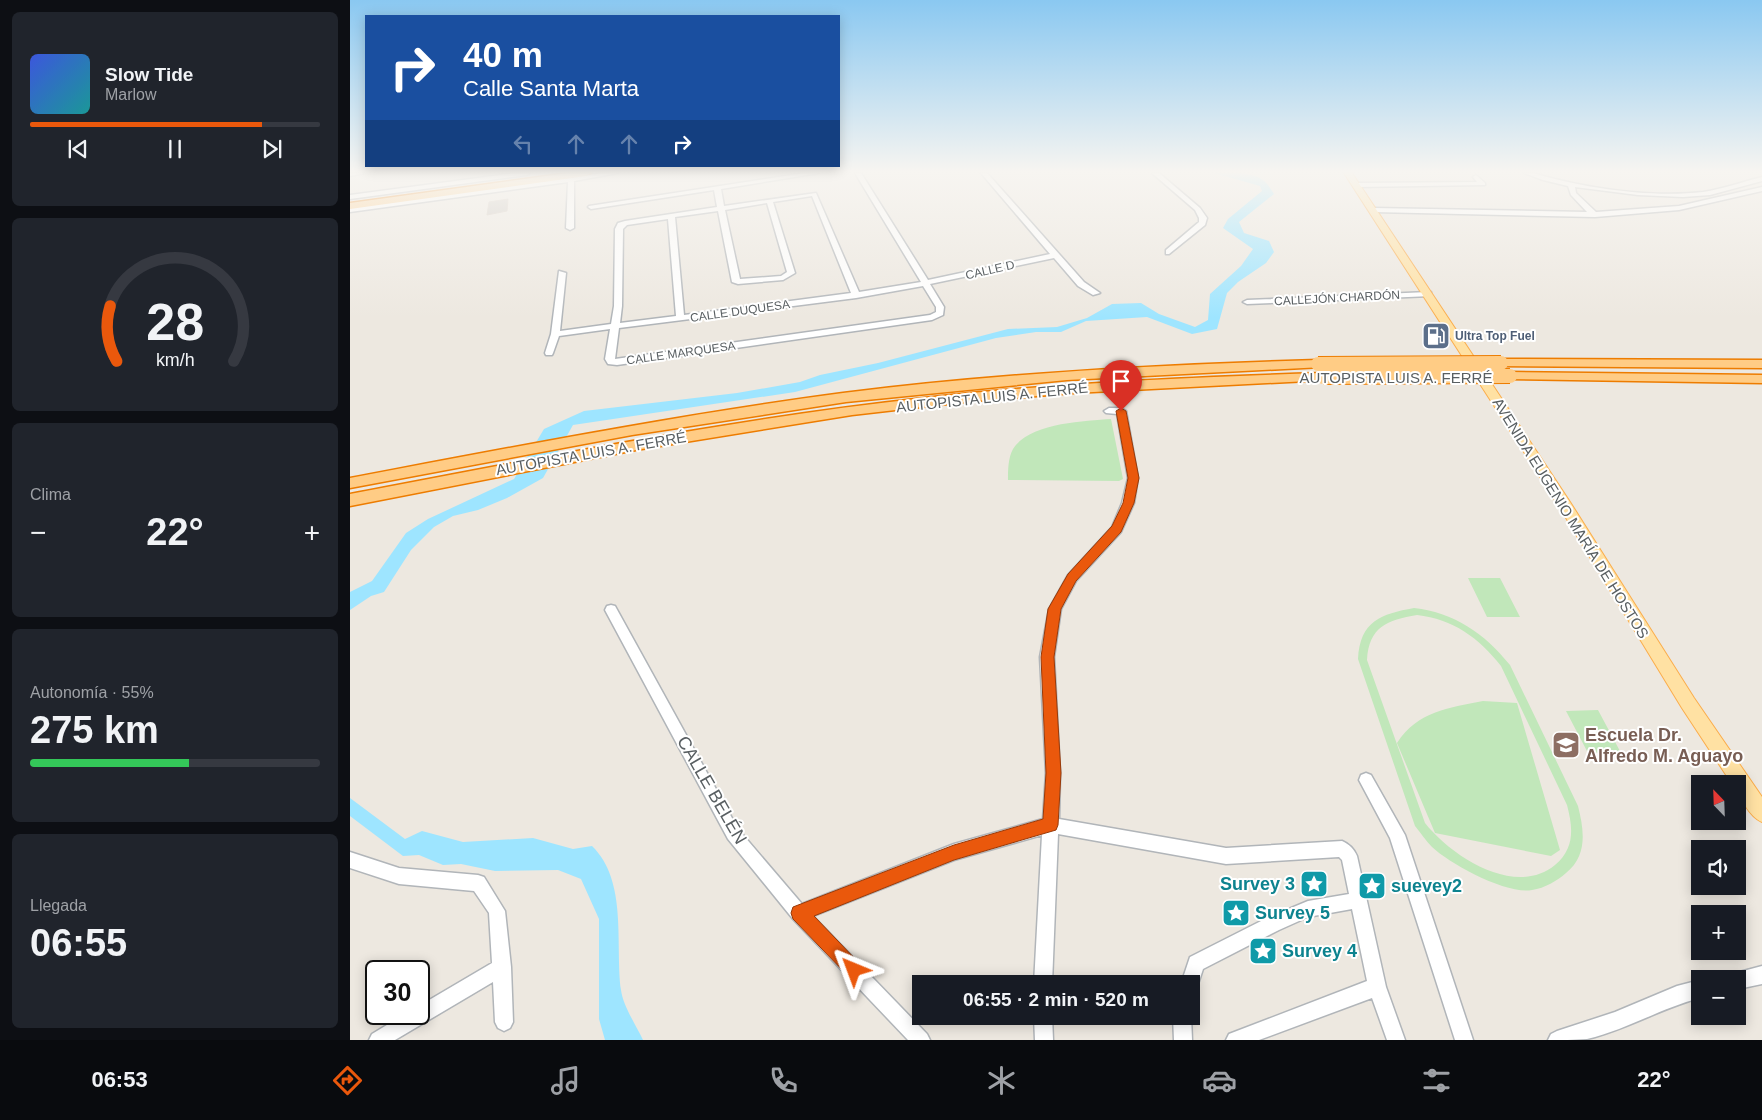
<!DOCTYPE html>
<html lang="es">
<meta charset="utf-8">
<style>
:root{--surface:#171b24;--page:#20242c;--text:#f1f3f6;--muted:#9ea1a6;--line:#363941;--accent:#ea580c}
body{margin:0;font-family:Helvetica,sans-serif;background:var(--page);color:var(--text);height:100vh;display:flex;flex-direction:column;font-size:19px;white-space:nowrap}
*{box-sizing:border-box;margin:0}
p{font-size:16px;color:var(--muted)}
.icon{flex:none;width:28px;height:28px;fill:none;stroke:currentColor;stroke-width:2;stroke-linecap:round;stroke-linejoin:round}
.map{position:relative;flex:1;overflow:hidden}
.sheet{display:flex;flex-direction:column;gap:12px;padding:12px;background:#0d0f14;width:350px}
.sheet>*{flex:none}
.banner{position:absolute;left:15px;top:15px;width:475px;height:152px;border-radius:0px;box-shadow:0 2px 12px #0003;background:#1a4fa0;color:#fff;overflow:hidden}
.needle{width:32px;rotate:337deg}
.tools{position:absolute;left:1341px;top:775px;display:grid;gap:10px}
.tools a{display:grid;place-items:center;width:55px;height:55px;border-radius:0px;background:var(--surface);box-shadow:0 2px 12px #0003;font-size:25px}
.speed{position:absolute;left:15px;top:960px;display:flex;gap:10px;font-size:25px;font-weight:700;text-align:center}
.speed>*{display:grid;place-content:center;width:65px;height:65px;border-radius:50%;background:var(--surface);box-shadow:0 2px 12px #0003;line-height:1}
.speed .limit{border:2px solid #111;border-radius:8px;background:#fff;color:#111}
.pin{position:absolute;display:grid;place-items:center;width:42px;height:42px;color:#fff;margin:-51px -21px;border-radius:50% 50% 50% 0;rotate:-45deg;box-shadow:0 0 5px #0007}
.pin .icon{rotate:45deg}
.me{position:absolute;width:55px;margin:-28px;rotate:316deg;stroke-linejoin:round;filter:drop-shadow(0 0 4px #0008)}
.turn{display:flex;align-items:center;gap:18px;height:105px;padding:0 15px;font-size:22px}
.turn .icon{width:65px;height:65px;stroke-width:2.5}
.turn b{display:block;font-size:35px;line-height:42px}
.lanes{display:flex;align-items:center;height:48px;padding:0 15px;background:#0003;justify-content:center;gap:25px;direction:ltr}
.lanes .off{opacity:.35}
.big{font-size:38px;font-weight:700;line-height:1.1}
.sheet .widget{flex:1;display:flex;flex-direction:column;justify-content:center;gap:8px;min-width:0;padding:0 18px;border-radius:8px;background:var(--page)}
.sheet .dial{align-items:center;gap:0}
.dial svg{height:130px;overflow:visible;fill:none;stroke:var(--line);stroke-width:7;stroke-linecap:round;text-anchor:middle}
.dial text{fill:var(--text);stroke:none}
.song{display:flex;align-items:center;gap:15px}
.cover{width:60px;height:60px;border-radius:8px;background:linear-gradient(135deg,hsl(230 70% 55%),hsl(180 70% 35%))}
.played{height:5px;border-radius:2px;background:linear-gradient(90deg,var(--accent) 80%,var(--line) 80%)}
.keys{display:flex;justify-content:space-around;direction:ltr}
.heat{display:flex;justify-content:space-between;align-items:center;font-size:28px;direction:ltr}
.charge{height:8px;border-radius:4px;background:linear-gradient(90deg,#34c759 55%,var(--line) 0)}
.trip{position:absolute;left:562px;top:975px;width:288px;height:50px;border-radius:0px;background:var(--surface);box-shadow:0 2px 12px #0003;font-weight:700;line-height:50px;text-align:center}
.tabs{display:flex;height:80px;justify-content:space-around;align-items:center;background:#090b0e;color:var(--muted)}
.tabs .icon{width:35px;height:35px}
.tabs .selected{color:var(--accent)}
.tabs b{font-size:22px;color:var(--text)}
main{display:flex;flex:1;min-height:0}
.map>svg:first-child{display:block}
</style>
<main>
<section class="sheet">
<div class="widget">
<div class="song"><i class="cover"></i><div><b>Slow Tide</b><p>Marlow</p></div></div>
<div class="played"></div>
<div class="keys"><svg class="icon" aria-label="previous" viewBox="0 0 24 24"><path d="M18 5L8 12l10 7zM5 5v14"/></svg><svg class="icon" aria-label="pause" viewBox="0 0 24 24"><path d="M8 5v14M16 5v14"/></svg><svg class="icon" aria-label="next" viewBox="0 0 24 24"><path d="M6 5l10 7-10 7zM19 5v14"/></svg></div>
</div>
<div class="widget dial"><svg viewBox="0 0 100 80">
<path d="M14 69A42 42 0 1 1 86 69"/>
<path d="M14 69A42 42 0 0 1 10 35" stroke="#ea580c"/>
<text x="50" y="56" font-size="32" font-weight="700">28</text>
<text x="50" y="72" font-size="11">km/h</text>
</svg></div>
<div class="widget"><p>Clima</p>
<div class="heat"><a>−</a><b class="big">22°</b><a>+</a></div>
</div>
<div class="widget"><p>Autonomía · 55%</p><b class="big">275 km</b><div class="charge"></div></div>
<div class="widget"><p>Llegada</p><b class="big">06:55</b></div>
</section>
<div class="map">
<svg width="1412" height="1040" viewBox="0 0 1412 1040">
<rect width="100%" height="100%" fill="#ede8e0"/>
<path fill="#c1e7ba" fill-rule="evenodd" d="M761,419L773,479L769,481L658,480C658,470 658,458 663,449C679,423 734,421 761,419Z
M1118,578H1150L1170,617H1137Z
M1064,608C1105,613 1134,633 1160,665L1228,806C1234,830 1238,855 1216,873C1207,881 1195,888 1182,890C1157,895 1100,864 1082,847C1076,841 1071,833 1065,826L1008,659C1010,621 1031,614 1064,608ZM1067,615C1103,619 1129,638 1151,666L1217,805C1223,828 1225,848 1205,865C1165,898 1101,856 1075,823L1017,660C1019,627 1037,620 1067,615Z
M1133,701L1167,703L1210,850L1201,856L1085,833L1047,743C1068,711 1098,708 1133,701Z
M1248,710L1271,753H1238L1216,711Z"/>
<path fill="#9ee5ff" d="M864,173C878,173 902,171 914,181C918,184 921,190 924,194L889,222L894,233L919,241L924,252L916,263L888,282L877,293L867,329L842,334L797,317L736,321L711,332H686L646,338L445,392L223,425L193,478L157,498L128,510L103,516L84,527L61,550L34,592L21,596L0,610V592L22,581L56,533L78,519L164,479L194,429L234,411L387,393L450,382L470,375L528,363L658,329L707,327L737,318L762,304L791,303L809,314L845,327L858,320L860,294L891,266L903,249L873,228L878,219L912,191L910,186Z
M0,798L55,839L72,831L113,842L183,838L223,849L242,846C278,881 265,944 271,990C273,1006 286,1025 293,1040H255L249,1019V919L231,879L208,870L145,871L111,864L93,865L69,855L53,856L0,816Z"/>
<path fill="#cac5bf" stroke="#d2c8be" d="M158,199L157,211L137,215L139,202Z"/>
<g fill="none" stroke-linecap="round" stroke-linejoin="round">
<defs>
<path id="minor" d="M0,173H15L0,176Z
M165,173H180L177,175L0,199V195Z
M254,173H268L224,181V228L220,230L216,228L218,182L0,212V208Z
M455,173H469L371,189L374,206L466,193L509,292L571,282L505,173H511L578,280L700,254L631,173H637L734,282L750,293L743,295L728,286L704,258L580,284L594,307L593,315L582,320L267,365L258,364L255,359L260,329L209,336L203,353L202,355H196L195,353L201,334L209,271L216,273L210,331L261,324L264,306L265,229L268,223L275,221L367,207L364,190L241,209L238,207L239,206ZM462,196L501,293L334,315L325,217L368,211L382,282L388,284L433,280L445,273L423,202ZM417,203L437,272L431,276L390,279L375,210ZM318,219L326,316L270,323L272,306L273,229L277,225ZM573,286L586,307V312L580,315L265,359L269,328L506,298Z
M802,173H809L850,208L857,218L855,225L819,254H816V250L849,222V218L845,210Z
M1174,173H1183C1232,188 1301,198 1353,192C1373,189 1392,182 1412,177V181L1360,195L1333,197L1288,195L1225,187L1226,193L1246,212L1329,206L1412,187V191L1329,210L1245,217L1024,212L1021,210L1024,208L1237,212L1221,195L1218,186L1193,180Z
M1126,175L1135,183V185L1006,187L1003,185L1006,183L1127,182L1123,177Z
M1078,292H1081V296L897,304L893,302L897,300Z
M759,408H771L776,411L788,478L784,503L771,532L726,581L711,609L704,657L710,773L709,819L876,848L992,841C999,844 1004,849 1007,856L1036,987L1055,1040H1037L1022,998L909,1040H876L879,1034L1017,981L1002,909L958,917L929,930L853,969L846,990L841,992V984H831L840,957L917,918L958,901L999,894L992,860L989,857L876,864L708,834L702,984H684L692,835L604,860L463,916L577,1034L580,1040H558L443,919L378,839L255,610L257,606L261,605L265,606L388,829L452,904L604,844L693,819L696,773L690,657L699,609L718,575L762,527L772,503L778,478L767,414L756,413L754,411Z
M1016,773L1021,775L1055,835L1123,1040H1105L1040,838L1009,780L1011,775Z
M0,852L49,868L128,875L134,877L155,911L161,967L163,1022L160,1028L154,1031L148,1028L145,1022L143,982L45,1040H19L22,1034L55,1014H69V1006L142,963L139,913L124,891L49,884L0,868Z
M1412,966V984L1388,989V979H1380L1382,974Z
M1350,980V998C1311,1008 1276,1030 1237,1039C1225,1040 1210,1040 1198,1040L1201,1034L1207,1031L1265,1012L1327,986Z
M684,1016H702L703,1040H685Z
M823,1016H841L842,1040H824Z"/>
<path id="major" d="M994,173H1002L1220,502L1344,698L1412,797V822C1400,817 1388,797 1388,784H1382L1332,708L1210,508Z"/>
<path id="highway" d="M218,173H241L236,176L0,209V203Z
M1151,359L1412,360V368L1146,366L1144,363Z
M968,360L975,364L973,367L717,380L496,402L282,435L0,488V478C164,447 328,415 493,393C651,373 809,365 968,360Z
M1160,372L1412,375V383L1155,379L1153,376L1155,373Z
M973,373L978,374L980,377L978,380L724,393L624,401L502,415L286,450L0,506V494C191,458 381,419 574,398C707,383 840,377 973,373Z"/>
</defs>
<use href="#minor" stroke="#b1b5b9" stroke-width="3"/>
<use href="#major" stroke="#fbad4b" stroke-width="2"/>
<use href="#highway" stroke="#ed7c00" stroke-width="3"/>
<use href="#minor" fill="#fff" fill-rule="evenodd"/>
<use href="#major" fill="#ffe1a3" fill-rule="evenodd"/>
<use href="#highway" fill="#ffcc85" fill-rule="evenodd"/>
<defs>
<path id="highway-bridge" d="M968,364L1151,363
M973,377L1160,376"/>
</defs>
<use href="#highway-bridge" stroke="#ed7c00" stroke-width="16" stroke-linecap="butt"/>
<use href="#highway-bridge" stroke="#ffcc85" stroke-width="14"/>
</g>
<linearGradient id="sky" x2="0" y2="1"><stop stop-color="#8ac8f1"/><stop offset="0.54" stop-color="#f7f5f1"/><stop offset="1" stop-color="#f7f5f1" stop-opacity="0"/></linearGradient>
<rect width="1412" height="318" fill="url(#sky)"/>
<path fill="#ea580c" stroke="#983908" d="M771,408L776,411L789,478L784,503L771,532L726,581L711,609L704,657L711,773L708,825L706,830L604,860L464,916L510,964L513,970L510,976L504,979L498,976L443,919L441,913L443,907L604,845L693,819L696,773L691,657L698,609L718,574L762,526L773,503L778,478L766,411Z"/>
<defs>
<symbol id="fuel-square" viewBox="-11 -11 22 22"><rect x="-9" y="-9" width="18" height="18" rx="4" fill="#5c6f8a" stroke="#fff"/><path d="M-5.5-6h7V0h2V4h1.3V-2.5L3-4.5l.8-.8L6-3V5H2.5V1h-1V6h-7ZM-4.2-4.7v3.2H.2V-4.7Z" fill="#fff"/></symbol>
<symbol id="school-square" viewBox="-11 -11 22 22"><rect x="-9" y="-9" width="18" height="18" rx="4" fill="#8d6e63" stroke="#fff"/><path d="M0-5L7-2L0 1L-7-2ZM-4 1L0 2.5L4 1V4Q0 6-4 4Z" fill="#fff"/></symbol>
<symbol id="sight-square" viewBox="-11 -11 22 22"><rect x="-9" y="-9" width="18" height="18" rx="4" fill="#0f9aa8" stroke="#fff"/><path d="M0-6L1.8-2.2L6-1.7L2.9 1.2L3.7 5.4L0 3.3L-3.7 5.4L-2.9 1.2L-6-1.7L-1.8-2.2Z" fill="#fff"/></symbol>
</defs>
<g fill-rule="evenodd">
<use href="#fuel-square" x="1070" y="320" width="32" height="32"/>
<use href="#school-square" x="1200" y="729" width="32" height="32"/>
<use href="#sight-square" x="948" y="868" width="32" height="32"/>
<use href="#sight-square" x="1006" y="870" width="32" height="32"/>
<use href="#sight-square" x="870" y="897" width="32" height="32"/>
<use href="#sight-square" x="897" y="935" width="32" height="32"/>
</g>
<g text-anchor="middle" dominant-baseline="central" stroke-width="4" stroke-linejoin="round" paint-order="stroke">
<g font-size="12" fill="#595f62" stroke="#fff">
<text transform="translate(640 270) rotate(-13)">CALLE D</text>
<text transform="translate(987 298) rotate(-3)">CALLEJÓN CHARDÓN</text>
<text transform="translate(390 311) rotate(-8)">CALLE DUQUESA</text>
<text transform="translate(331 353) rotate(-8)">CALLE MARQUESA</text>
</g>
<g font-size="12" font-weight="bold" fill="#4e5e75" stroke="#fff" text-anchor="start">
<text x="1105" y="336">Ultra Top Fuel</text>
</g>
<g font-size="15" fill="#595f62" stroke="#fff">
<text x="1046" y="377">AUTOPISTA LUIS A. FERRÉ</text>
<text transform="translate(642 397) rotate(-6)">AUTOPISTA LUIS A. FERRÉ</text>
<text transform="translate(241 453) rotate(-10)">AUTOPISTA LUIS A. FERRÉ</text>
<text transform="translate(1221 518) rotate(58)">AVENIDA EUGENIO MARÍA DE HOSTOS</text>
</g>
<g font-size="18" font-weight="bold" fill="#785e54" stroke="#fff" text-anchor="start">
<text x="1235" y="735">Escuela Dr.<tspan x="1235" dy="21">Alfredo M. Aguayo</tspan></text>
</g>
<g font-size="18" fill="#595f62" stroke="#fff">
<text transform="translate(362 790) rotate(60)">CALLE BELÉN</text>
</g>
<g font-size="18" font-weight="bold" fill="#0d838f" stroke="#fff" text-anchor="start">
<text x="945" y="884" text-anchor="end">Survey 3</text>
<text x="1041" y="886">suevey2</text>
<text x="905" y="913">Survey 5</text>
<text x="932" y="951">Survey 4</text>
</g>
</g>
</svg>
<div class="tools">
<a><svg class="needle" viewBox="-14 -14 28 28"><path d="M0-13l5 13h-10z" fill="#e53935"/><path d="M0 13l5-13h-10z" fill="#9ea1a6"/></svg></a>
<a><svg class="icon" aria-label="sound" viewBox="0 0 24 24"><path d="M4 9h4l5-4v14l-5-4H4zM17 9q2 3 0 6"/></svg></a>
<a>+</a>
<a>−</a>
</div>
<div class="speed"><div class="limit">30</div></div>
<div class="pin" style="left:771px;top:411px;background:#d93025"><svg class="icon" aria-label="arrive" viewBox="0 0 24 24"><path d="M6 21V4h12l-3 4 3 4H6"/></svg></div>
<svg class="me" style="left:504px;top:970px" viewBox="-20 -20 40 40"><path d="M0-17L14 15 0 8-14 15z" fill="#ea580c" stroke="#fff" stroke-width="4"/></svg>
<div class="trip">06:55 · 2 min · 520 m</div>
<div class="banner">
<div class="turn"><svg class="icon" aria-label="right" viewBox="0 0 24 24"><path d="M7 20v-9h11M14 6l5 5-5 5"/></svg><div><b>40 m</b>Calle Santa Marta</div></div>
<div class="lanes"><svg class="icon off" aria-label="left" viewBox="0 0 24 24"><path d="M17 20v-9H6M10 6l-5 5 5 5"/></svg><svg class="icon off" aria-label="ahead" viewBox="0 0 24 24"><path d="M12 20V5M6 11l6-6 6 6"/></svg><svg class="icon off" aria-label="ahead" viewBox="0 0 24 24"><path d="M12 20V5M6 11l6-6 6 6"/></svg><svg class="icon" aria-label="right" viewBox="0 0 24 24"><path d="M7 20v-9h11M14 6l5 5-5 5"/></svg></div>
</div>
</div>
</main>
<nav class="tabs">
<b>06:53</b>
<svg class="icon selected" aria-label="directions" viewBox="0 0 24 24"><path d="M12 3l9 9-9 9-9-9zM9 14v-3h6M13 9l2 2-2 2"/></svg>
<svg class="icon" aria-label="music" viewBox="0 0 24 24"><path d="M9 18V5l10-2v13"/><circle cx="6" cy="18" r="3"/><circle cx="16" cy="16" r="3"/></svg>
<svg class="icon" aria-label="phone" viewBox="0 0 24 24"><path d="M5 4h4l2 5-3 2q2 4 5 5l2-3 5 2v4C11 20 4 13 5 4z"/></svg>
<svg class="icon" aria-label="climate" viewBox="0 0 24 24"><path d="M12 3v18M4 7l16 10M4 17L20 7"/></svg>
<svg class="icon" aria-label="car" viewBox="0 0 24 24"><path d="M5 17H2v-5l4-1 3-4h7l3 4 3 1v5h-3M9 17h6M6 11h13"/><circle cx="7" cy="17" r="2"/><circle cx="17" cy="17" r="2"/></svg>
<svg class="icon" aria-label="filters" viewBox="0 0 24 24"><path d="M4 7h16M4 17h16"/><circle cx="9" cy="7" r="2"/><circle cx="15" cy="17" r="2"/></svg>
<b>22°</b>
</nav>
